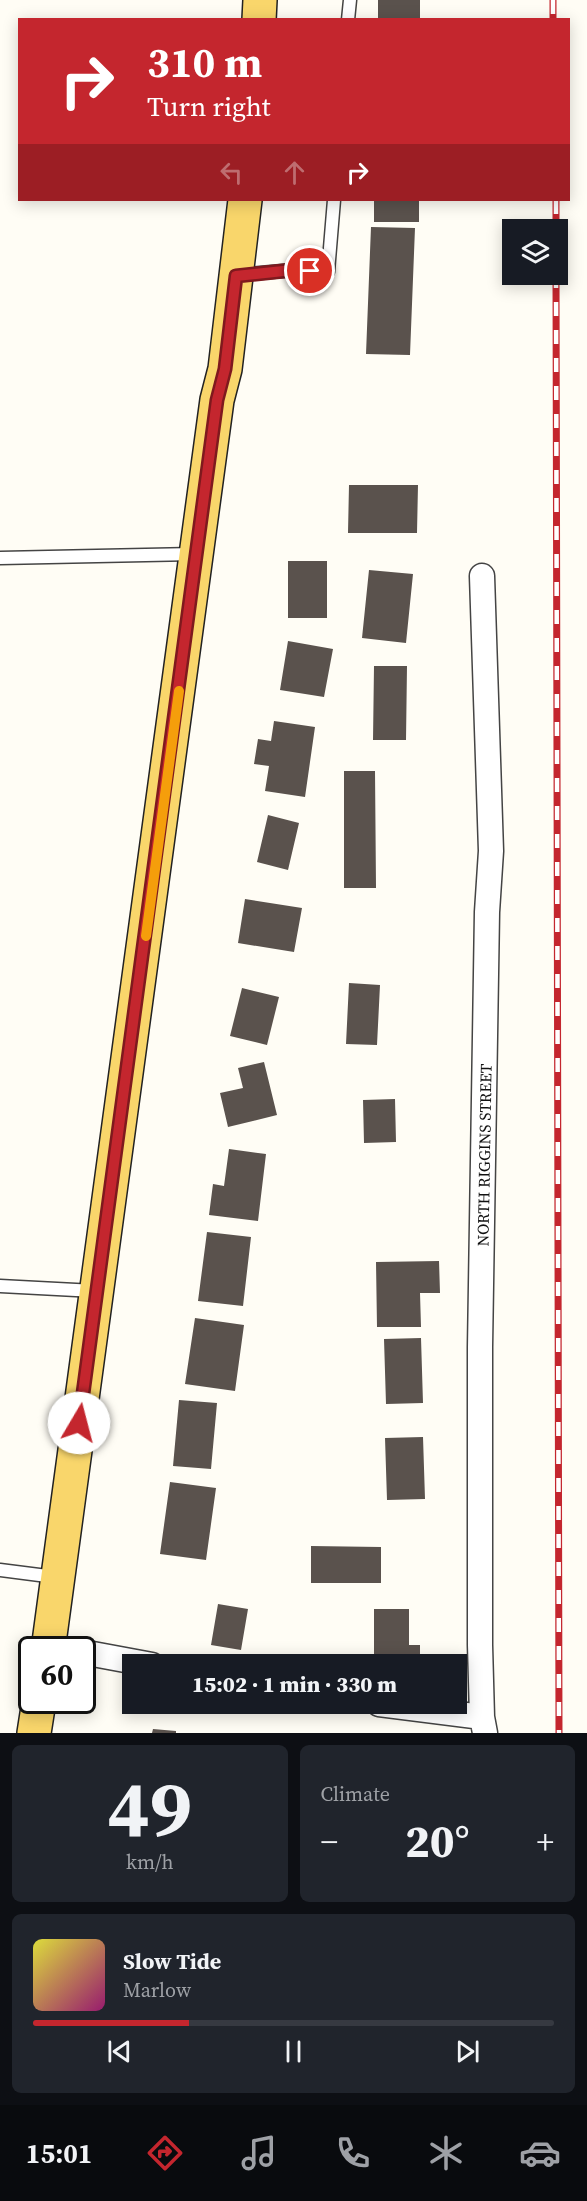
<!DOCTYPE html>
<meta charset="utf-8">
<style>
:root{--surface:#171b24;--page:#20242c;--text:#f1f3f6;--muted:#9ea1a6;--line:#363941;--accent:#c4262e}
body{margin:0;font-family:"Source Serif 4",serif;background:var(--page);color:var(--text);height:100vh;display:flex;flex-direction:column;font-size:22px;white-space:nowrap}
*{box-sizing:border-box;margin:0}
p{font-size:20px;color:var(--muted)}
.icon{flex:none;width:33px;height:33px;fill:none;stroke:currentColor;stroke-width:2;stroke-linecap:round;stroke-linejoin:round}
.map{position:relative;height:1733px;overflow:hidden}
.drawer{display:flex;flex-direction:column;gap:12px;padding:12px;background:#0d0f14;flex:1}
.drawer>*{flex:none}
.banner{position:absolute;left:18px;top:18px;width:552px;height:183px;border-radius:0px;box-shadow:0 3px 15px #0003;background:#c4262e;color:#fff;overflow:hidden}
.tools{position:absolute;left:502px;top:219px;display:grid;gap:12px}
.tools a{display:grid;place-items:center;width:66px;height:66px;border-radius:0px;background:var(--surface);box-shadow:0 3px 15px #0003;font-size:30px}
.speed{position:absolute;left:18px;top:1636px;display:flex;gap:12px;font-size:30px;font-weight:700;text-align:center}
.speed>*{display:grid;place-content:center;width:78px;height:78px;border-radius:50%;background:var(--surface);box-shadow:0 3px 15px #0003;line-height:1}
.speed .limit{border:3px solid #111;border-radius:9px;background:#fff;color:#111}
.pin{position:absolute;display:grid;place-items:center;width:51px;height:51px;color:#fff;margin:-26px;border:3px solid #fff;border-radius:50%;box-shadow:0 2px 6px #0007}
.me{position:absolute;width:66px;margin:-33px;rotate:8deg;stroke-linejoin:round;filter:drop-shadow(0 0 4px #0008)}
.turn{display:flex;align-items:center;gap:21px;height:126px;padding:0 30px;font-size:27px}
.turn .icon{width:78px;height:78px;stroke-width:2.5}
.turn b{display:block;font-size:42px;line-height:51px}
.lanes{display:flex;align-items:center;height:57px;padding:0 30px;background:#0003;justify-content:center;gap:30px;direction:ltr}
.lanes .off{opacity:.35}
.big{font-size:45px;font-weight:800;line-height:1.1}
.drawer .card{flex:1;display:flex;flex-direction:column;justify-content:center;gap:9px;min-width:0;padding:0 21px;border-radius:9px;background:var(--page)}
.drawer .dial{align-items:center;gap:0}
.dial b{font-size:78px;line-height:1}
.song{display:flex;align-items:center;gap:18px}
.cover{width:72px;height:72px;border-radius:9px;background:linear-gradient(135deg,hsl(60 70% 55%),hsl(320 70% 35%))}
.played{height:6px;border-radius:3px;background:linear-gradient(90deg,var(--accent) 30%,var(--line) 30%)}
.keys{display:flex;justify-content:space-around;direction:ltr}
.heat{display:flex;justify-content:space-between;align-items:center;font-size:33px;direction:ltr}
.drawer .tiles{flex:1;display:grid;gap:12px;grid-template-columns:1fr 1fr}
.card:last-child{grid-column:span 2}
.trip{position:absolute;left:122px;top:1654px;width:345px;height:60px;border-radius:0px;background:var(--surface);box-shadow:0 3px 15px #0003;font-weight:800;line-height:60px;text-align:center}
.menu{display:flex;height:96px;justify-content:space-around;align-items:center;background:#090b0e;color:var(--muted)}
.menu .icon{width:42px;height:42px}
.menu .on{color:var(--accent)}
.menu b{font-size:27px;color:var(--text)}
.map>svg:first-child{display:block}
</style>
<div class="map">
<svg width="587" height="1733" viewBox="0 0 587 1733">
<rect width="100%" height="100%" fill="#fffdf5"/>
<path fill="#5a524d" d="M378,0H420V20H378Z
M374,200H419V222H374Z
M371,227L415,228L410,355L366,354Z
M349,485H418L417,533H348Z
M288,561H327V618H288Z
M369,570L413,574L406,643L362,638Z
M288,641L333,649L324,697L280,690Z
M374,666H407L406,740H373Z
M274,721L315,727L305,797L265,791L269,766L254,764L258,739L271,741Z
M344,771H375L376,888H344Z
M268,815L299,823L288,870L257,862Z
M245,899L302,908L294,952L238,943Z
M349,983L380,985L377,1045L346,1044Z
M242,988L279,997L267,1045L230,1036Z
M264,1062L277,1115L228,1127L220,1093L243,1088L238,1068Z
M395,1099L396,1142L364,1143L363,1100Z
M229,1149L266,1154L258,1221L209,1215L213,1184L224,1186Z
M207,1232L251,1237L243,1306L198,1301Z
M439,1261L440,1293H420L421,1327H377L376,1262Z
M195,1318L244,1325L235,1391L185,1384Z
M421,1338L423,1403L386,1404L384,1339Z
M179,1400L217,1403L211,1469L173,1466Z
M423,1437L425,1499L387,1500L385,1438Z
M170,1482L216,1488L206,1560L160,1554Z
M311,1546L381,1547V1583H311Z
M218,1604L248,1609L241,1650L211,1645Z
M374,1609H409V1645H420V1665H374Z
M153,1729L176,1731V1733H152Z"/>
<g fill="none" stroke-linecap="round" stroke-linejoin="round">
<defs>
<path id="service" d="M348,20L350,0
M237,275L293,270L328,272L334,200
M0,558L194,554
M0,1286L95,1291
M0,1570L55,1577"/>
<path id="minor" d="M482,576L491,851L487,912L480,1347V1645L482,1717L485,1733
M82,1652L152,1665
M379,1704L482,1717"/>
<path id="primary" d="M259,20L260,0
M48,1650L217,400L225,369L245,200
M34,1733L39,1701"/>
</defs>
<use href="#service" stroke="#444" stroke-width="15"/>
<use href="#minor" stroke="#444" stroke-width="27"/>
<use href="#primary" stroke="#222" stroke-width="36"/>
<use href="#service" stroke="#fff" stroke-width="12"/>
<use href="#minor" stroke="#fff" stroke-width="24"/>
<use href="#primary" stroke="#f9d66b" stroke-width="33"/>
<defs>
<path id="rail" d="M553,0V20
M556,200V230
M556,274L559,1733"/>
</defs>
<use href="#rail" stroke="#c4262e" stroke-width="7"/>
<use href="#rail" stroke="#fff" stroke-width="4.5" stroke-dasharray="14" stroke-linecap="butt"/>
</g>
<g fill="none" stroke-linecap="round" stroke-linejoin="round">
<defs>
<path id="route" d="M79,1423L217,400L225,369L236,276L293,270L310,271"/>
</defs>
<use href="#route" stroke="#7f191e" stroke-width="15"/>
<use href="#route" stroke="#c4262e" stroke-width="10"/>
<path stroke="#f59e0b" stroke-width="10" d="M146,936L179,691"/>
</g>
<g text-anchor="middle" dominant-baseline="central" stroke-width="6" stroke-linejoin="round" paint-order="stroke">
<g font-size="16" fill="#111" stroke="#fff">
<text transform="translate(484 1155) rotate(-89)">NORTH RIGGINS STREET</text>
</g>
</g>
</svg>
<div class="tools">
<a><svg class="icon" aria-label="layers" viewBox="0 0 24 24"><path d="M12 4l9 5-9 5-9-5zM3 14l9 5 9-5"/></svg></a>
</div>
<div class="speed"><div class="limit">60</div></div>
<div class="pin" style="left:310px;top:271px;background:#d93025"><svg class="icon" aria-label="arrive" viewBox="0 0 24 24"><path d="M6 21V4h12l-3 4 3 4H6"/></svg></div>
<svg class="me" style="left:79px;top:1423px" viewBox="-20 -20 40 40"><circle r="19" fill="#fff"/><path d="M0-13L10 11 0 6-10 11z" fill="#c4262e"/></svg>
<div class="trip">15:02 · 1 min · 330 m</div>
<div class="banner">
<div class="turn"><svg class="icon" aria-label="right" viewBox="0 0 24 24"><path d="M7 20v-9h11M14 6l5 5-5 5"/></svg><div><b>310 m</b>Turn right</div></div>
<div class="lanes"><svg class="icon off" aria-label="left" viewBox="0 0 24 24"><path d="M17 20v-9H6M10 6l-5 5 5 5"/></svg><svg class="icon off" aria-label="ahead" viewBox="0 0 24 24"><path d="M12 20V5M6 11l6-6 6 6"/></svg><svg class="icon" aria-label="right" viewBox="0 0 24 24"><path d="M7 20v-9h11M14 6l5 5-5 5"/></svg></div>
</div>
</div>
<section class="drawer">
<div class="tiles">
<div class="card dial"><b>49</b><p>km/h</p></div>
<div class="card"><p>Climate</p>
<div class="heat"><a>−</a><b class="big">20°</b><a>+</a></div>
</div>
<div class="card">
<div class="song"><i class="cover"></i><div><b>Slow Tide</b><p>Marlow</p></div></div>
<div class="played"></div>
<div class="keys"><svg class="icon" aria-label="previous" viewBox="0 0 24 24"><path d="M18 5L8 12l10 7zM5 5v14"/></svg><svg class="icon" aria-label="pause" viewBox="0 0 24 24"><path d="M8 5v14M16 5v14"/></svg><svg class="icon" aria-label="next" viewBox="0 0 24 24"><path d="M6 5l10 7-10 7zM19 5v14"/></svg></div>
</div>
</div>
</section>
<nav class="menu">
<b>15:01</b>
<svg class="icon on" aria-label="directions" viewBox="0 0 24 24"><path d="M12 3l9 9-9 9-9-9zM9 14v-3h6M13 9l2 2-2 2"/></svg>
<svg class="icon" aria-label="music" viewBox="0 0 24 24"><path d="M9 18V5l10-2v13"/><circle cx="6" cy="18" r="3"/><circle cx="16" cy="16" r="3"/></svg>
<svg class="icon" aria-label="phone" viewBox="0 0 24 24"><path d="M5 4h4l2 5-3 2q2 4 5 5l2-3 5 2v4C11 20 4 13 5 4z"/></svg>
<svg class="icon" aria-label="climate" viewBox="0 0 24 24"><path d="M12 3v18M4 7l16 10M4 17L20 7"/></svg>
<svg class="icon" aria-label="car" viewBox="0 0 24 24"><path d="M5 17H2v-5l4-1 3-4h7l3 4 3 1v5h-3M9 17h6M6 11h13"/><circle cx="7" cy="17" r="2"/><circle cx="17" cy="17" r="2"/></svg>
</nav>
